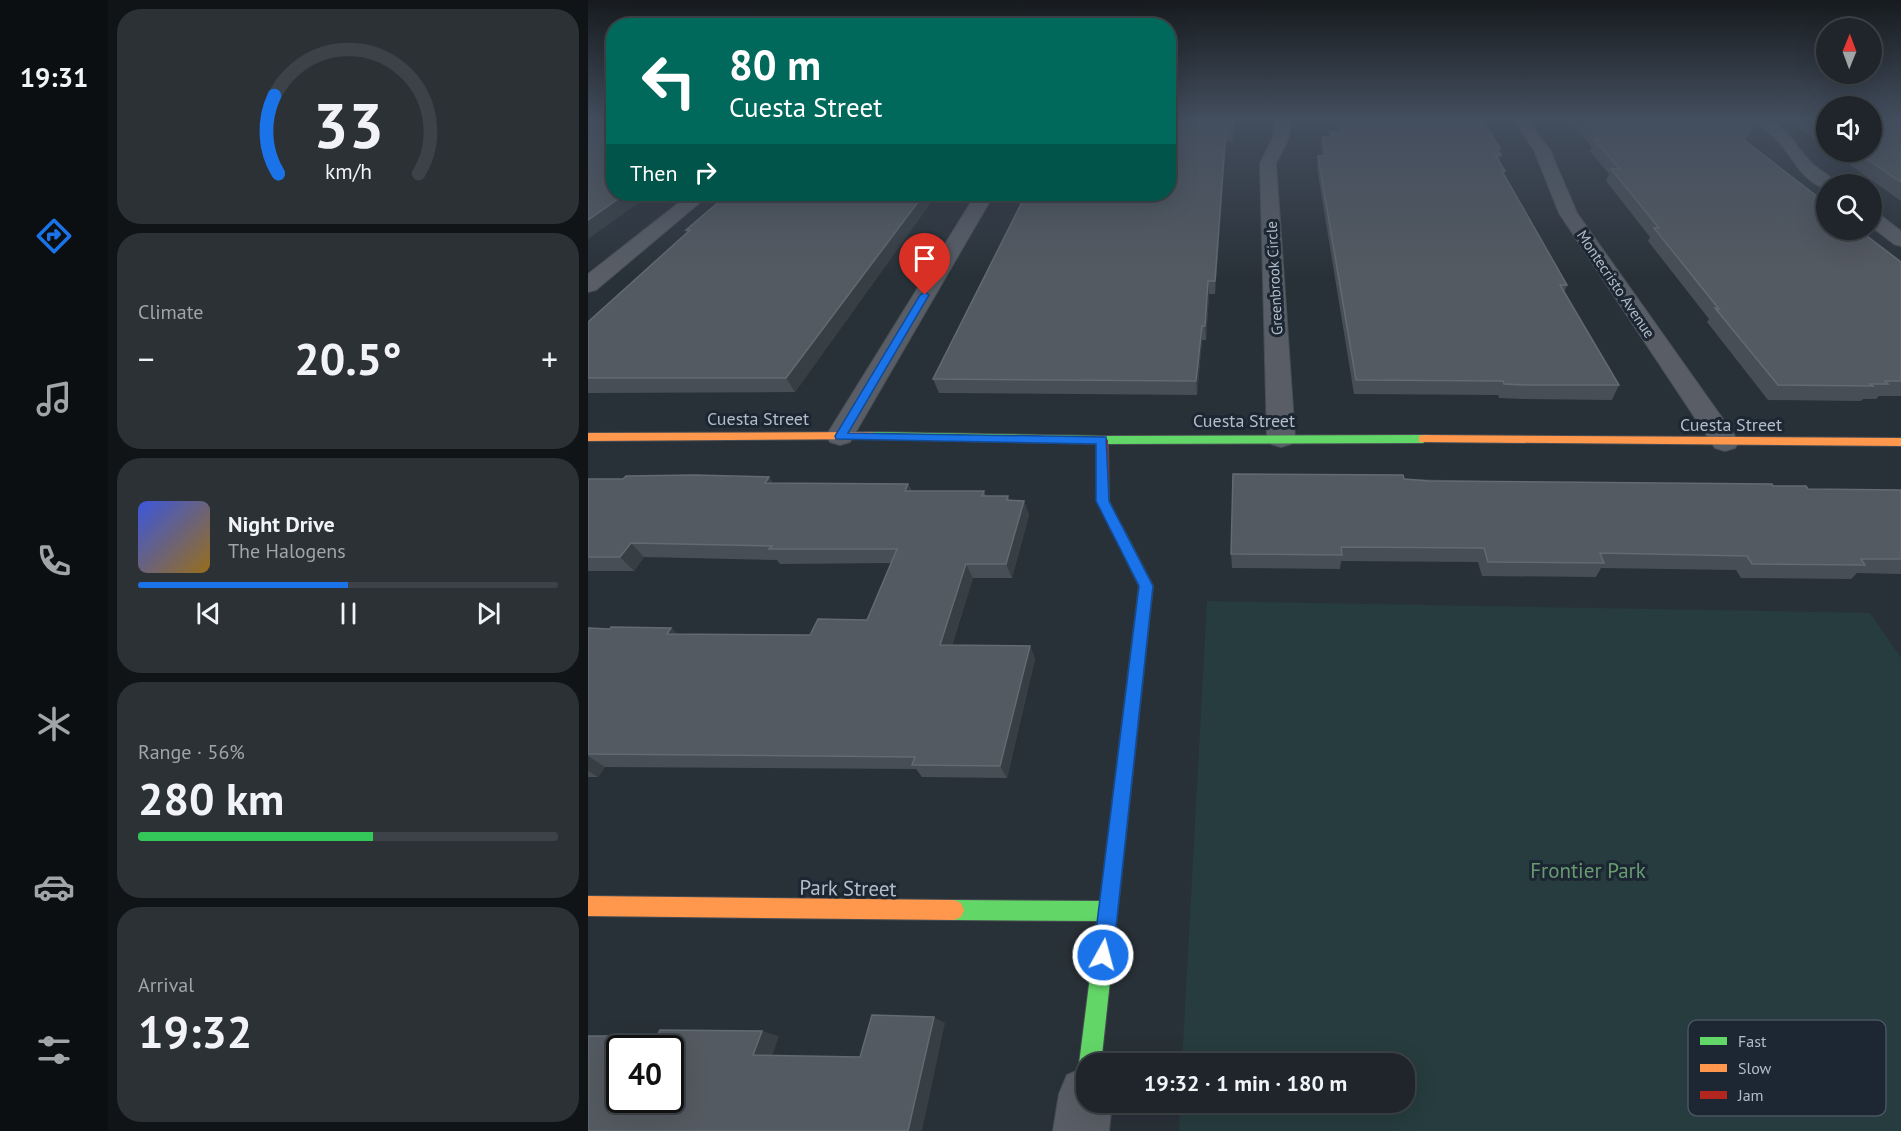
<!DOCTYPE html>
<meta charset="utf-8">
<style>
:root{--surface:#1f252a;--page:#2c3136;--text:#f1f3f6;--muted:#a1a5a8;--line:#3c4247;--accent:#1a73e8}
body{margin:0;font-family:"PT Sans",sans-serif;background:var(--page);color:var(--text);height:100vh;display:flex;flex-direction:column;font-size:22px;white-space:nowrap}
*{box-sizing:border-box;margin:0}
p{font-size:20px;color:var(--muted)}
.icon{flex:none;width:33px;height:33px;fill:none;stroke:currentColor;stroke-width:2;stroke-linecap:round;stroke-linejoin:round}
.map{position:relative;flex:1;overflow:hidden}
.drawer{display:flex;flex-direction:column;gap:9px;padding:9px;background:#111417;width:480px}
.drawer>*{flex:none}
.guide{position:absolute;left:18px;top:18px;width:570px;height:183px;border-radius:24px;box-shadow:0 6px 24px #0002,0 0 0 2px var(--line);background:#00695c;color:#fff;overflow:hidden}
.needle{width:39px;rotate:1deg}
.tools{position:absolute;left:1228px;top:18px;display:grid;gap:12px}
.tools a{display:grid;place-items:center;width:66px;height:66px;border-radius:50%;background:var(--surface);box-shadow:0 6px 24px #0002,0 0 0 2px var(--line);font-size:30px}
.speed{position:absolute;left:18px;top:1035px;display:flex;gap:12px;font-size:30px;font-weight:700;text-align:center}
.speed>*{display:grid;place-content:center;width:78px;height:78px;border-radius:50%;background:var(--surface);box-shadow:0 6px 24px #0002,0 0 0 2px var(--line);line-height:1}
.speed .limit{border:3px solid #111;border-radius:9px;background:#fff;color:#111}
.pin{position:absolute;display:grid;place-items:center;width:51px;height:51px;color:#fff;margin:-62px -26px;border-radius:50% 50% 50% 0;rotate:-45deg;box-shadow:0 0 6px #0007}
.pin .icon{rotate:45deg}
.me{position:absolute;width:66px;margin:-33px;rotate:7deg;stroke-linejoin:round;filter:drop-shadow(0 0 4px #0008)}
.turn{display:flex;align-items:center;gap:21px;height:126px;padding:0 24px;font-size:27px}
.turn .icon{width:78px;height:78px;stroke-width:2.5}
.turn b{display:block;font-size:42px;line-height:51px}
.then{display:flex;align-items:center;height:57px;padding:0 24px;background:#0003;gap:12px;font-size:22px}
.big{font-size:45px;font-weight:600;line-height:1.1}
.drawer .tile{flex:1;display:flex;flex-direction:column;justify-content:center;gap:9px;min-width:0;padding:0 21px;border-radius:24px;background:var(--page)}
.drawer .dial{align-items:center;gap:0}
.dial svg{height:156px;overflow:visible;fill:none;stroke:var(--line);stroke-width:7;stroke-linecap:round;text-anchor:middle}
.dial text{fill:var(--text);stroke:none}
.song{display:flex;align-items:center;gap:18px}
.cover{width:72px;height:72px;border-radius:9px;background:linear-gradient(135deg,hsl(230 70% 55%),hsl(40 70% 35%))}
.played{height:6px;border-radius:3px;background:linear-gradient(90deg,var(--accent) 50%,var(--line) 50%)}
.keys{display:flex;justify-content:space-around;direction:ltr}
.heat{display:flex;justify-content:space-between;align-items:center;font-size:33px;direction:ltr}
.charge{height:9px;border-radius:4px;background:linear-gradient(90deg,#34c759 56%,var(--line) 0)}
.trip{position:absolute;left:488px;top:1053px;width:339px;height:60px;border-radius:24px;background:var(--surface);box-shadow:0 6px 24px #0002,0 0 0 2px var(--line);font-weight:600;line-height:60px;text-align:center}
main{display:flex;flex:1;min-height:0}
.dock{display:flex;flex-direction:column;width:108px;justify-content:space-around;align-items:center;background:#0c0f11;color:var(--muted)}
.dock .icon{width:42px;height:42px}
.dock .on{color:var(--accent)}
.dock b{font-size:27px;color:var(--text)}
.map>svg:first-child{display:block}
</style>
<main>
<nav class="dock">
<b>19:31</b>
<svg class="icon on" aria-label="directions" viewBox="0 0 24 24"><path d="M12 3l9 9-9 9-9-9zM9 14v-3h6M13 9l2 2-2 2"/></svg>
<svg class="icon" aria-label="music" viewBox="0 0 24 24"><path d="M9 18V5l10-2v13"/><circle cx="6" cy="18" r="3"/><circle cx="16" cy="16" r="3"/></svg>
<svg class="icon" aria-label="phone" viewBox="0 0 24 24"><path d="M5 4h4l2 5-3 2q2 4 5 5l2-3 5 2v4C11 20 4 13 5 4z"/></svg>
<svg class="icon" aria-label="climate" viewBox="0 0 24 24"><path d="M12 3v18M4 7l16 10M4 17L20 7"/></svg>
<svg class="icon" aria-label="car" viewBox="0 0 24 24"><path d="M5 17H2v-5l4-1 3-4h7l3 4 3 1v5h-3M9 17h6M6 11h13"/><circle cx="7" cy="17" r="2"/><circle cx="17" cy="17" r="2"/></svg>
<svg class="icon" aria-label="filters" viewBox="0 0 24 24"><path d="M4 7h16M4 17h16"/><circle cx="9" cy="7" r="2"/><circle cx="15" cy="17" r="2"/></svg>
</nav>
<section class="drawer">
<div class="tile dial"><svg viewBox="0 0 100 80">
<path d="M14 69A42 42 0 1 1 86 69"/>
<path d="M14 69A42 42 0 0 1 12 29" stroke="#1a73e8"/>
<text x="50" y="56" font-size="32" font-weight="700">33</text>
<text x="50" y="72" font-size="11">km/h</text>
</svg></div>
<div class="tile"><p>Climate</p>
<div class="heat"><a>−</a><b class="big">20.5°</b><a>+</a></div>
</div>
<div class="tile">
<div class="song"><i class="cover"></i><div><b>Night Drive</b><p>The Halogens</p></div></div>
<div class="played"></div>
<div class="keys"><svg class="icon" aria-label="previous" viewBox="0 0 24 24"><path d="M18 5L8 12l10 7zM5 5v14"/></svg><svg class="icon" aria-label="pause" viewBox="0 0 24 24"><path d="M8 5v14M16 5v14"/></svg><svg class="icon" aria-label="next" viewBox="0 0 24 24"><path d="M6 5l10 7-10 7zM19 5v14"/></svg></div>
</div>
<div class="tile"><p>Range · 56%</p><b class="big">280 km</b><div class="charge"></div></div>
<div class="tile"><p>Arrival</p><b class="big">19:32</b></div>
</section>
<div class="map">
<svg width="1313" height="1131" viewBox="0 0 1313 1131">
<rect width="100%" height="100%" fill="#293138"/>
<path fill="#263c3e" d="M619,601L1282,613L1313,658V1131H591L592,1103L816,1102V1064L594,1063Z"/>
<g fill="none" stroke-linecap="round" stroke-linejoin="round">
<defs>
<path id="street" d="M688,119H700L702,121L701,138L688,163L707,438L703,444L693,447L683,444L679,438L672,163L685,138Z
M925,119H939L962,150L989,213L1147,436L1151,442L1147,448L1137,451L1127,448L971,213L946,150Z
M1169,119C1198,119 1207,149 1227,166C1234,172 1244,176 1248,184H1239V189C1217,184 1205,159 1192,143C1185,136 1177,130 1170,124L1167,121Z
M102,194H122L8,290L0,292V274Z
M388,194H406L262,442L252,445L242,442L238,436Z
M1284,212L1291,214L1313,231V246L1306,244L1284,227Z
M498,1067V1102H524L521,1131H465L471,1094L479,1075Z"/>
<path id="fast" d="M284,432L514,436L835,435L841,439L835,443L514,444L280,439L278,436Z
M529,524L534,526L565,586L513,1064H498V1073L494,1072L491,1064L509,921L366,920L359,917L356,910L359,903L366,900L512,901L551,586L523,529Z"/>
<path id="slow" d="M284,432L290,436L288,439L0,441V433Z
M835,435L1313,438V446L831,442V436Z
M0,896L366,900L373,903L376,910L373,917L366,920L0,916Z"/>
<path id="jam" d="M514,436L520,440L521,501L535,529L529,534L524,532L509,501L508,440Z"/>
</defs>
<use href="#street" stroke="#474d53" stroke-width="2"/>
<use href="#fast" stroke="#474d53" stroke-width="2"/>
<use href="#slow" stroke="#474d53" stroke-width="2"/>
<use href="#jam" stroke="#474d53" stroke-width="2"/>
<use href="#street" fill="#595e66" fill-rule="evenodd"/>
<use href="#fast" fill="#63d668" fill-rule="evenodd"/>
<use href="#slow" fill="#ff974d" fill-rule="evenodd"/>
<use href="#jam" fill="#b3261e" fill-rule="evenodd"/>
</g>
<path fill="#484e55" d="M646,119L645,141H638L627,294H621L618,340H614L609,395L351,393L345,379Z
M750,119H893L912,148L911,152L913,155L911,162L917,171L916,175L979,285L976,293L1031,385L1024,400L935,399L911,398L910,395L766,394L729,168L730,156H734L733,149L734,137H742V132H752Z
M981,119H1172L1168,126L1157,141L1313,262V396H1291L1288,399H1275L1273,401L1180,400L1119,322L1121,319L1060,241L1062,237L1018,181L1021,174L1002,151L1004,147Z
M1198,119H1239V148Z
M1313,119V201L1244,152H1284Z
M140,194H349L207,392L0,393V322L99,233L98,230Z
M181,477L185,483L320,484L324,491H396L398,496H420L421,500L436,501L441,515L424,578H385L364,645L442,646L447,659L419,778L334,777L328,769L17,767L10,777H0V628L22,629L83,628L89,634L222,635L279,620L303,563L192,564L189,560L56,557L46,571H0V479Z
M816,479L1220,489L1313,490V574L1269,573L1263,579L1153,578L1148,570L1013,568L1008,577L894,576L890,562L753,561L752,569L644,568L643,554Z"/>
<path fill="#373e44" d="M1171,119H1172L1168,126L1149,151L1155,139Z
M638,129V141L627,294V281Z
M37,194H63L0,239V220Z
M336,194H349L207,392L198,378Z
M620,281L621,294L618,340L617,326Z
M614,326V340L609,395L608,381Z
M181,477L191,492L177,483Z
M320,484L327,499L317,491Z
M436,501L441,515L424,578L418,564Z
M43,543L56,557L46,571L32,557Z
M378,564L385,578L359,659L352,645Z
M83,628L97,642L79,634Z
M442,646L447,659L419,778L412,766Z
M0,756L17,767L10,777L0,771Z
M346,1017L357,1023L334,1131H320Z
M174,1031L191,1036L183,1059L165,1055Z"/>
<path fill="#545a61" stroke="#626a72" stroke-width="1.5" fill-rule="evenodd" d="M0,119H26V194H37L0,220Z
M580,119H645V129H638L627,281H620L617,326H614L608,381L345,379L438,194H580Z
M752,119H893L912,148H909L913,155H907L917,171H914L979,285H972L1031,385H940L916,384L915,381L768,380L730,156H738L734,137H743L742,132H754Z
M994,119H1171L1155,139L1239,204V230H1271L1313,262V381H1297L1300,384H1282L1285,386L1190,385L1127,308L1131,309L1066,228H1071L1023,169H1032L1006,140H1012Z
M1220,119H1239V132Z
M1284,119H1313V182L1268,152H1284Z
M140,194H336L198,378H0V322L102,230H98Z
M645,474L815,475L816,479L841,481L1184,484L1185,486H1218L1220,489L1313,490V559H1273L1277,565L1164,564L1159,556L1012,553L1016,563L900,562L896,548L753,547L754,555L643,554Z
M106,475L181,477L177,483L320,484L317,491H396L394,496H420L419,500L436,501L418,564H378L352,645L442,646L412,766L324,765L327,757L0,754V628L22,629L23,627L83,628L79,634L222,635L230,619L279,620L309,549H181L184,546L43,543L32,557H0V479H35L38,476Z
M284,1015L346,1017L320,1131H0V1036H69L72,1030L174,1031L165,1055L272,1057ZM32,1048H82V1100H32Z"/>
<linearGradient id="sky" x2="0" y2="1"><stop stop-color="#171b1f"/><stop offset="0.43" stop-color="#434e5e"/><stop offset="1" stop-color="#434e5e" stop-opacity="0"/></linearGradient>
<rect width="1313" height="277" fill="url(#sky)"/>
<path fill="#1a73e8" stroke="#114b97" stroke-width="1.5" d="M337,292L341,295L260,433L518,437L521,501L565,586L525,955L522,962L515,965L508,962L505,955L551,586L508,501V444L248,439L247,436L332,295Z"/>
<g text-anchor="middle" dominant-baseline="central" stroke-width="6" stroke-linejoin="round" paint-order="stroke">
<g font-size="15" fill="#b3bdc9" stroke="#1c2733">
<text transform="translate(686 278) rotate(-93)">Greenbrook Circle</text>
<text transform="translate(1028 284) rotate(56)">Montecristo Avenue</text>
</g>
<g font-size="18" fill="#b3bdc9" stroke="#1c2733">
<text x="170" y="418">Cuesta Street</text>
<text x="656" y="420">Cuesta Street</text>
<text x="1143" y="424">Cuesta Street</text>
</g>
<g font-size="21" fill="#699b71" stroke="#1c2733">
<text x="1000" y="870">Frontier Park</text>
</g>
<g font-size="21" fill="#b3bdc9" stroke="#1c2733">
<text transform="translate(260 888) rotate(1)">Park Street</text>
</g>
</g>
<rect x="1100" y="1020" width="198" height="96" rx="9" fill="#1c2733" stroke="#495460" stroke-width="1.5"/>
<rect x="1112" y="1037" width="27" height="8" fill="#63d668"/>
<rect x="1112" y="1064" width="27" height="8" fill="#ff974d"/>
<rect x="1112" y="1091" width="27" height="8" fill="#b3261e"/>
<g font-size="16" fill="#b3bdc9">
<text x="1150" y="1047">Fast</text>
<text x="1150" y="1074">Slow</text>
<text x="1150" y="1101">Jam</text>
</g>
</svg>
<div class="tools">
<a><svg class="needle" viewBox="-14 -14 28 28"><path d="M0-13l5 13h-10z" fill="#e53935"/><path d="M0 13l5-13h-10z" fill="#a1a5a8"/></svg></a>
<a><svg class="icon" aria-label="sound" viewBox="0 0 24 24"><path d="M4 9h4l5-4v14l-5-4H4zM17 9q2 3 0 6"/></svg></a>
<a><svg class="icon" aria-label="search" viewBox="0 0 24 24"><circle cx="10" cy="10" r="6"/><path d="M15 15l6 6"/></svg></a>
</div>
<div class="speed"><div class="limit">40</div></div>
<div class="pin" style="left:337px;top:295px;background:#d93025"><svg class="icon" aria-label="arrive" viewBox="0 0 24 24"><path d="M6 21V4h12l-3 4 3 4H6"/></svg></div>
<svg class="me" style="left:515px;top:955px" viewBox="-20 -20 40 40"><circle r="17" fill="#1a73e8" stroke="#fff" stroke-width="3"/><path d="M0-11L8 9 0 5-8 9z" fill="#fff"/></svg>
<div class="trip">19:32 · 1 min · 180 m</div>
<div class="guide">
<div class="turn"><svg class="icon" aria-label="left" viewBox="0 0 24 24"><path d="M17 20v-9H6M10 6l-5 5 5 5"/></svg><div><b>80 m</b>Cuesta Street</div></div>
<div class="then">Then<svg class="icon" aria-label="right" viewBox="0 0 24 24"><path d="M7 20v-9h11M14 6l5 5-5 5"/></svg></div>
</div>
</div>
</main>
